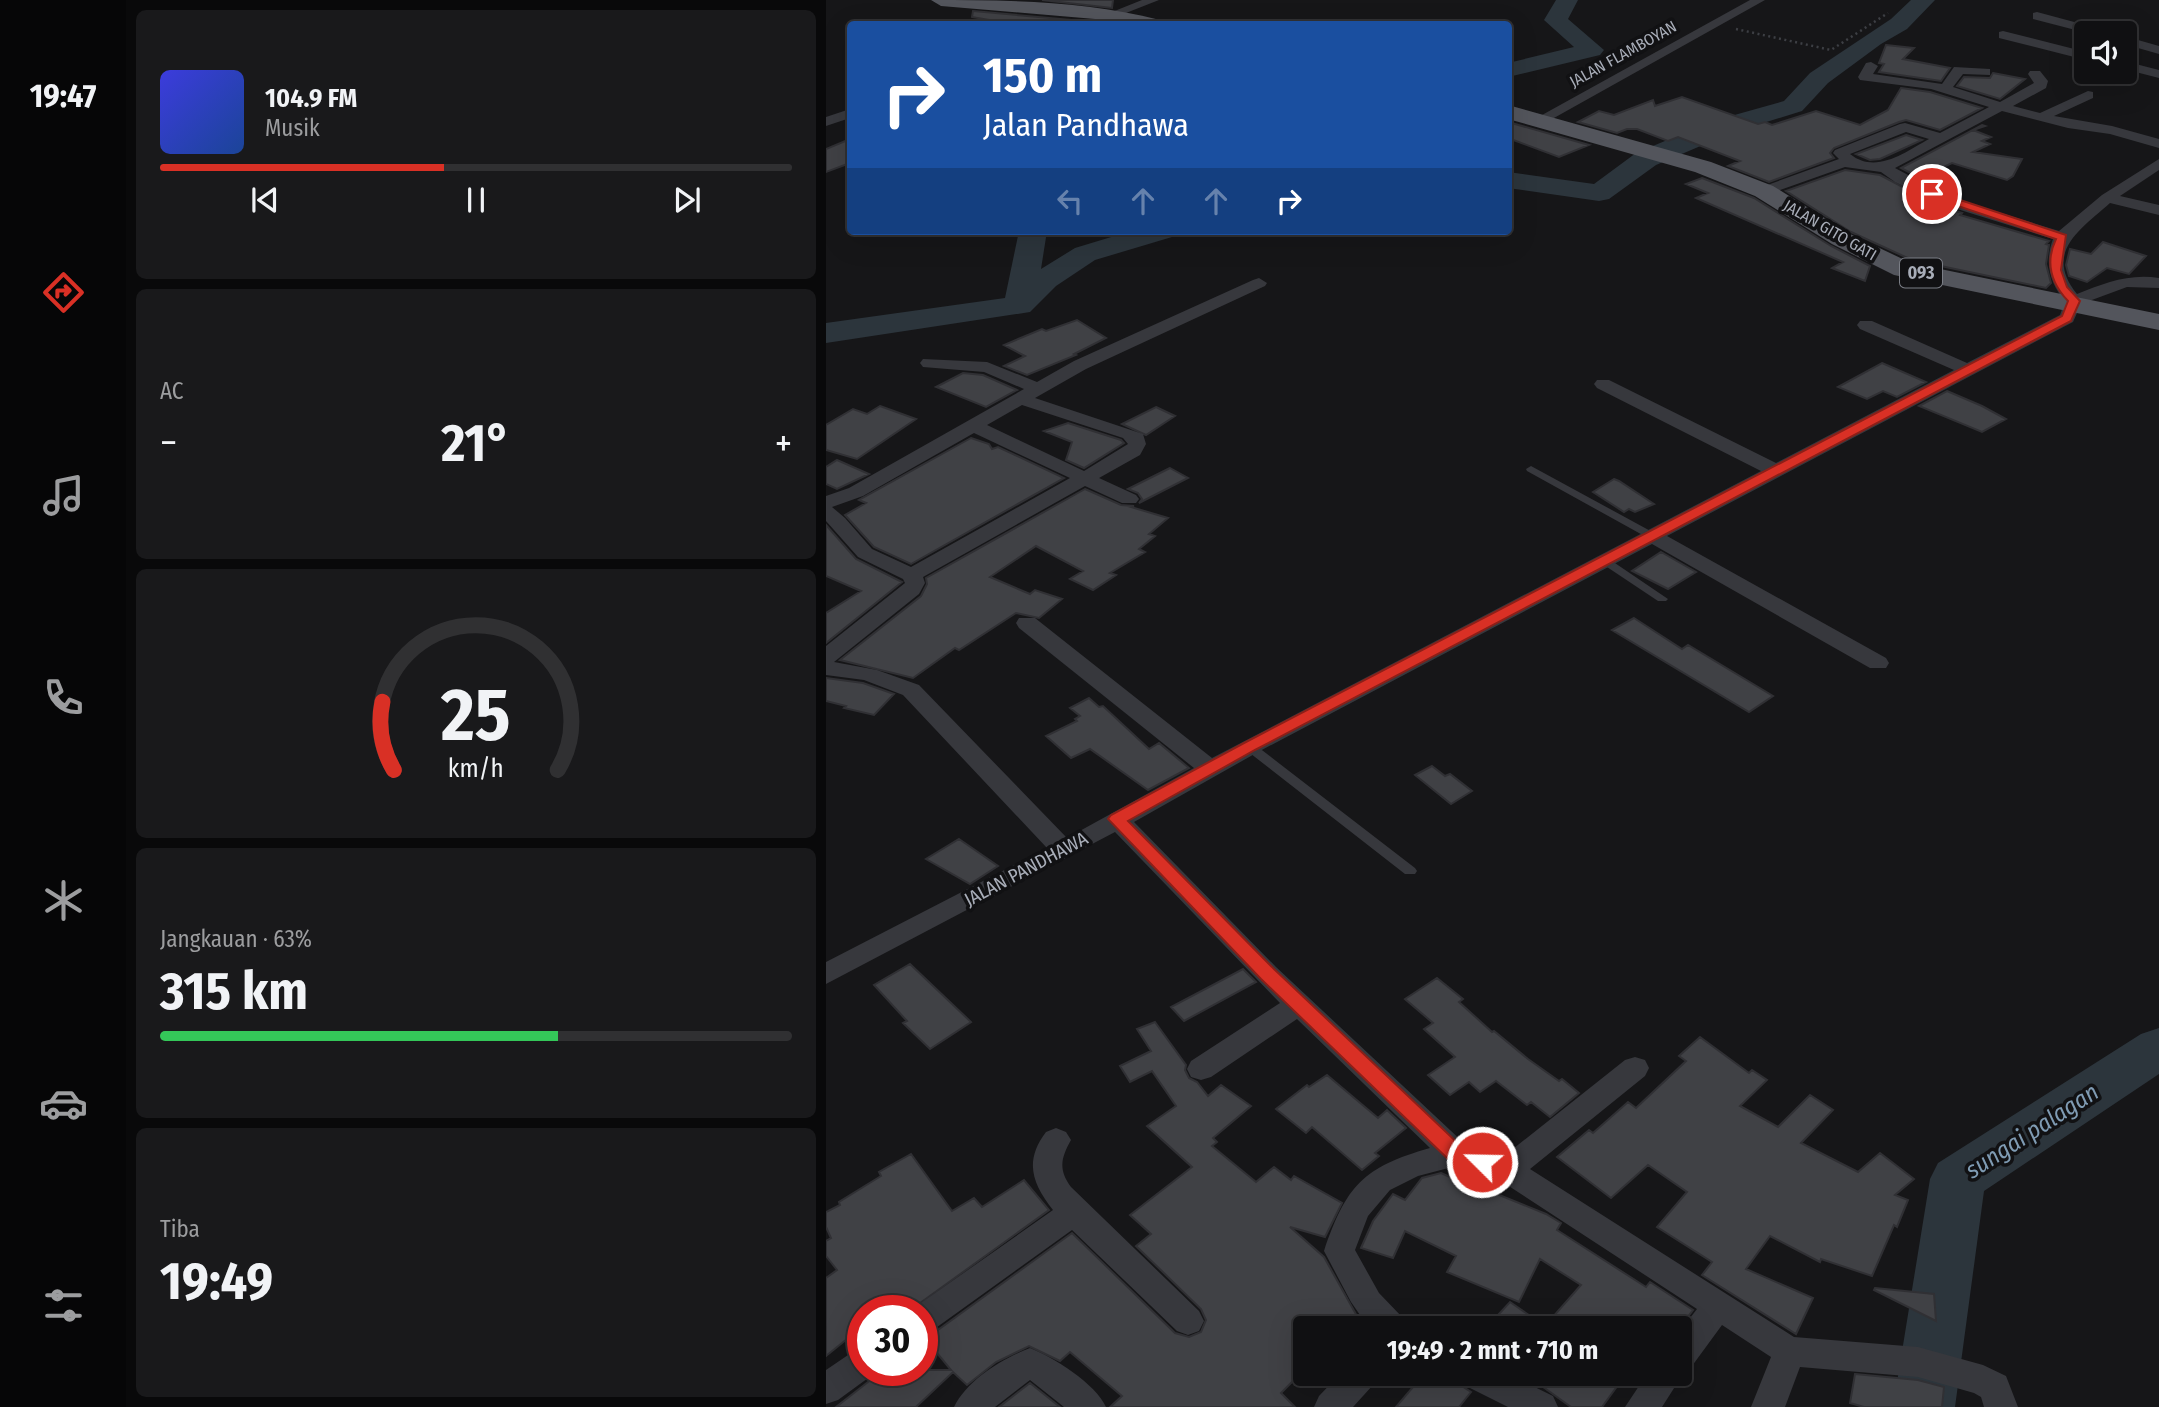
<!DOCTYPE html>
<html lang="id">
<meta charset="utf-8">
<style>
:root{--surface:#101012;--page:#19191b;--text:#f1f3f6;--muted:#9c9d9f;--line:#303032;--accent:#d93025}
body{margin:0;font-family:"Fira Sans Condensed",sans-serif;background:var(--page);color:var(--text);height:100vh;display:flex;flex-direction:column;font-size:26px;white-space:nowrap}
*{box-sizing:border-box;margin:0}
p{font-size:23px;color:var(--muted)}
.icon{flex:none;width:38px;height:38px;fill:none;stroke:currentColor;stroke-width:2;stroke-linecap:round;stroke-linejoin:round}
.map{position:relative;flex:1;overflow:hidden}
.side{display:flex;flex-direction:column;gap:10px;padding:10px;background:#09090a;width:700px}
.side>*{flex:none}
.guide{position:absolute;left:21px;top:21px;width:665px;height:214px;border-radius:7px;box-shadow:0 7px 28px #0002,0 0 0 2px var(--line);background:#1a4fa0;color:#fff;overflow:hidden}
.fabs{position:absolute;left:1248px;top:21px;display:grid;gap:14px}
.fabs a{display:grid;place-items:center;width:63px;height:63px;border-radius:7px;background:var(--surface);box-shadow:0 7px 28px #0002,0 0 0 2px var(--line);font-size:35px}
.speed{position:absolute;left:21px;top:1295px;display:flex;gap:14px;font-size:35px;font-weight:700;text-align:center}
.speed>*{display:grid;place-content:center;width:91px;height:91px;border-radius:50%;background:var(--surface);box-shadow:0 7px 28px #0002,0 0 0 2px var(--line);line-height:1}
.speed .limit{border:10px solid #d22;background:#fff;color:#111}
.pin{position:absolute;display:grid;place-items:center;width:60px;height:60px;color:#fff;margin:-30px;border:4px solid #fff;border-radius:50%;box-shadow:0 2px 7px #0007}
.me{position:absolute;width:77px;margin:-38px;rotate:293deg;stroke-linejoin:round;filter:drop-shadow(0 0 5px #0008)}
.turn{display:flex;align-items:center;gap:24px;height:147px;padding:0 21px;font-size:32px}
.turn .icon{width:91px;height:91px;stroke-width:2.5}
.turn b{display:block;font-size:49px;line-height:60px}
.lanes{display:flex;align-items:center;height:66px;padding:0 21px;background:#0003;justify-content:center;gap:35px;direction:ltr}
.lanes .off{opacity:.35}
.big{font-size:52px;font-weight:700;line-height:1.1}
.side .card{flex:1;display:flex;flex-direction:column;justify-content:center;gap:10px;min-width:0;padding:0 24px;border-radius:10px;background:var(--page)}
.side .dial{align-items:center;gap:0}
.dial svg{height:182px;overflow:visible;fill:none;stroke:var(--line);stroke-width:7;stroke-linecap:round;text-anchor:middle}
.dial text{fill:var(--text);stroke:none}
.song{display:flex;align-items:center;gap:21px}
.cover{width:84px;height:84px;border-radius:10px;background:linear-gradient(135deg,hsl(240 70% 55%),hsl(220 70% 35%))}
.played{height:7px;border-radius:4px;background:linear-gradient(90deg,var(--accent) 45%,var(--line) 45%)}
.keys{display:flex;justify-content:space-around;direction:ltr}
.heat{display:flex;justify-content:space-between;align-items:center;font-size:38px;direction:ltr}
.charge{height:10px;border-radius:5px;background:linear-gradient(90deg,#34c759 63%,var(--line) 0)}
.trip{position:absolute;left:467px;top:1316px;width:399px;height:70px;border-radius:7px;background:var(--surface);box-shadow:0 7px 28px #0002,0 0 0 2px var(--line);font-weight:700;line-height:70px;text-align:center}
main{display:flex;flex:1;min-height:0}
.menu{display:flex;flex-direction:column;width:126px;justify-content:space-around;align-items:center;background:#060607;color:var(--muted)}
.menu .icon{width:49px;height:49px}
.menu .active{color:var(--accent)}
.menu b{font-size:32px;color:var(--text)}
.map>svg:first-child{display:block}
</style>
<main>
<nav class="menu">
<b>19:47</b>
<svg class="icon active" aria-label="directions" viewBox="0 0 24 24"><path d="M12 3l9 9-9 9-9-9zM9 14v-3h6M13 9l2 2-2 2"/></svg>
<svg class="icon" aria-label="music" viewBox="0 0 24 24"><path d="M9 18V5l10-2v13"/><circle cx="6" cy="18" r="3"/><circle cx="16" cy="16" r="3"/></svg>
<svg class="icon" aria-label="phone" viewBox="0 0 24 24"><path d="M5 4h4l2 5-3 2q2 4 5 5l2-3 5 2v4C11 20 4 13 5 4z"/></svg>
<svg class="icon" aria-label="climate" viewBox="0 0 24 24"><path d="M12 3v18M4 7l16 10M4 17L20 7"/></svg>
<svg class="icon" aria-label="car" viewBox="0 0 24 24"><path d="M5 17H2v-5l4-1 3-4h7l3 4 3 1v5h-3M9 17h6M6 11h13"/><circle cx="7" cy="17" r="2"/><circle cx="17" cy="17" r="2"/></svg>
<svg class="icon" aria-label="filters" viewBox="0 0 24 24"><path d="M4 7h16M4 17h16"/><circle cx="9" cy="7" r="2"/><circle cx="15" cy="17" r="2"/></svg>
</nav>
<section class="side">
<div class="card">
<div class="song"><i class="cover"></i><div><b>104.9 FM</b><p>Musik</p></div></div>
<div class="played"></div>
<div class="keys"><svg class="icon" aria-label="previous" viewBox="0 0 24 24"><path d="M18 5L8 12l10 7zM5 5v14"/></svg><svg class="icon" aria-label="pause" viewBox="0 0 24 24"><path d="M8 5v14M16 5v14"/></svg><svg class="icon" aria-label="next" viewBox="0 0 24 24"><path d="M6 5l10 7-10 7zM19 5v14"/></svg></div>
</div>
<div class="card"><p>AC</p>
<div class="heat"><a>−</a><b class="big">21°</b><a>+</a></div>
</div>
<div class="card dial"><svg viewBox="0 0 100 80">
<path d="M14 69A42 42 0 1 1 86 69"/>
<path d="M14 69A42 42 0 0 1 9 39" stroke="#d93025"/>
<text x="50" y="56" font-size="32" font-weight="700">25</text>
<text x="50" y="72" font-size="11">km/h</text>
</svg></div>
<div class="card"><p>Jangkauan · 63%</p><b class="big">315 km</b><div class="charge"></div></div>
<div class="card"><p>Tiba</p><b class="big">19:49</b></div>
</section>
<div class="map">
<svg width="1333" height="1407" viewBox="0 0 1333 1407">
<rect width="100%" height="100%" fill="#161618"/>
<g fill="none" stroke-linecap="round" stroke-linejoin="round">
<path fill="#2c353c" fill-rule="evenodd" d="M730,0H752L742,19L778,50L774,55L682,77V63L748,47L718,20Z
M1085,0H1109L1081,29L1055,44L1002,83L976,111L905,133L830,165L783,199L773,201L682,188V172L768,184L810,153L887,121L958,101L984,73L1065,19Z
M193,231H221L215,269L249,248L305,231H350L346,237L269,260L230,286L204,312L0,343V323L179,298Z
M1333,1028V1074L1158,1191L1129,1407H1067L1104,1179L1112,1163L1315,1034Z"/>
</g>
<path fill="#404145" stroke="#303034" stroke-width="2" d="M216,0H287L286,8Z
M147,11L257,21L253,24H186L146,17Z
M1060,45L1088,48L1077,59L1124,68L1115,81L1053,72L1058,64L1053,63Z
M1167,73L1199,79L1174,99L1131,86L1138,77L1164,78Z
M1075,88L1104,92L1156,108L1114,130L1080,120L1073,122L1008,148L1004,153L1008,158L943,182L902,166L914,161L852,137L842,141L811,129H801L791,133L752,122L773,111L788,115L827,100L829,106L856,97L932,124L939,122L946,125L990,111L1034,125L1062,110Z
M682,122L763,145L733,157L682,138Z
M1156,125L1159,126L1147,130L1165,137L1156,141L1164,144L1147,152L1196,159L1187,176L1181,180L1126,163L1094,178L1075,168Z
M1080,135L1096,140L1054,159L1044,160L1030,154Z
M24,139V163L0,172V149Z
M1019,170L1054,175L1111,205L1136,213L1134,215L1223,241L1220,244L1223,245L1220,264L1225,283L1220,288L1086,260L1025,232L960,191Z
M876,178L928,198L1005,246L1044,266L1039,281L1006,268L1017,262L870,198L882,193L860,184Z
M1277,242L1320,256L1303,274L1281,268L1261,282L1243,276L1240,265L1244,249L1265,254Z
M251,320L280,338L248,354L250,355L201,375L178,366L199,356L178,345L216,329L220,331Z
M1056,363L1100,382L1071,397L1057,391L1041,399L1012,387Z
M137,373L157,375L191,390L160,407L110,387Z
M1121,391L1156,406L1180,419L1156,432L1093,406Z
M54,406L90,419L31,459L0,450V425L27,409L41,414Z
M330,407L349,416L320,435L296,424Z
M242,423L295,440L298,443L258,468L240,460L246,442L218,431Z
M145,438L163,444L166,449L172,447L238,478L85,564L48,547L19,515L40,503L33,500Z
M11,460L43,474L11,489L0,484V467Z
M344,468L362,478L313,503L316,499L312,493L302,489Z
M788,479L793,481L828,504L809,512L803,509L798,512L767,492Z
M259,489L295,505L308,506L305,507L342,518L323,534L329,536L313,549L319,552L284,573L290,575L267,590L244,579L257,571L210,546L164,577L204,594L209,590L236,599L213,618L190,613L133,650L129,648L87,678L14,660L95,596L101,584L100,578Z
M0,525L30,559L76,582L0,643V613L35,591L0,576Z
M835,552L870,572L842,589L806,571Z
M808,618L856,649L862,645L947,696L923,712L786,630Z
M0,678L37,683L68,694L48,715L18,708L20,706L0,701Z
M263,698L273,707L277,706L323,749L333,743L363,768L322,790L264,749L245,758L220,736L251,721L249,719L254,716L244,708Z
M606,766L619,776L624,774L646,791L625,804L589,775Z
M133,839L172,866L144,884L100,859Z
M84,964L145,1022L104,1049L77,1023L81,1021L48,985Z
M417,969L430,982L358,1021L345,1007Z
M611,978L637,999L633,1002L666,1032L668,1031L702,1059L733,1081L736,1079L753,1093L724,1117L705,1102L701,1105L670,1081L654,1092L643,1082L624,1095L602,1075L629,1057L598,1029L607,1023L579,999Z
M329,1022L360,1065L359,1070L363,1078L371,1082L382,1096L395,1085L425,1106L387,1138L391,1142L386,1146L430,1182L448,1167L465,1180L468,1176L516,1203L499,1237L464,1227L498,1257L531,1316L518,1328H480V1368L455,1393L469,1407H284L296,1396L244,1352L234,1361L203,1346L170,1362L141,1385L127,1372L90,1407H10L51,1375L52,1370H125L97,1336L109,1332L246,1233L349,1333L363,1337L375,1332L380,1320L375,1309L310,1246L325,1234L304,1215L366,1167L321,1126L350,1106L326,1071L304,1082L294,1066L325,1051L311,1029Z
M874,1037L923,1073L926,1070L941,1080L914,1106L952,1127L984,1095L1007,1110L975,1143L1032,1172L1054,1153L1088,1179L1069,1195L1082,1200L1071,1227L1068,1225L1046,1276L995,1259L994,1262L944,1236L920,1269L987,1298L970,1334L876,1275L886,1262L831,1227L861,1192L822,1165L785,1198L731,1157L763,1130L767,1133L802,1102L810,1108L860,1061L853,1056Z
M501,1075L552,1118L561,1110L580,1128L549,1153L553,1156L536,1170L486,1127L480,1133L450,1109L481,1085L483,1087Z
M85,1154L126,1211L148,1198L156,1207L198,1180L223,1210L83,1311H37V1326L0,1356V1278L11,1270L0,1256V1241L5,1238L0,1227V1212L14,1205L13,1202L55,1176L53,1172Z
M615,1173L664,1195L666,1192L720,1214L735,1223L731,1230L820,1287L824,1282L867,1310L853,1328H660L684,1302L719,1326L755,1285L714,1259L693,1302L621,1272L630,1256L579,1231L567,1258L535,1248L547,1221L567,1194L579,1200L596,1178Z
M1049,1288L1108,1294L1110,1321L1048,1290Z
M598,1374H632L636,1386L645,1392L633,1407H570Z
M699,1374H800L776,1407H745Z
M1029,1374L1092,1380L1118,1387L1116,1407H1038L1024,1403Z
M204,1383L234,1407H173Z"/>
<g fill="none" stroke-linecap="round" stroke-linejoin="round">
<path stroke="#3d3f44" stroke-width="2.5" stroke-dasharray="2 3.5" stroke-linecap="butt" d="M910,29L1005,50L1062,13"/>
<path fill="#37383d" fill-rule="evenodd" d="M705,466L830,534L831,536L826,539L822,538L701,471L700,469Z
M779,558L783,559L842,599L840,601H832L775,563L773,561L775,559Z
M424,743L428,744L589,868L591,871L589,874H579L420,750L418,747L420,744Z"/>
<path fill="#37383d" fill-rule="evenodd" d="M316,0H333L272,24H256Z
M924,0H939L719,123L714,124L707,120Z
M1211,12L1278,30L1280,33H1261L1207,19V13Z
M1177,31L1260,52V60L1173,38V32Z
M1298,36L1333,46V54L1298,44Z
M1298,61L1333,70V78L1298,69Z
M1045,62L1052,66L1047,74L1116,84L1128,67L1164,69V75L1137,74L1127,87L1174,102L1208,83L1202,74L1204,71H1214L1222,81L1220,88L1187,106L1214,113L1262,91L1267,92V98L1228,116L1286,126L1333,139V148L1284,134L1242,128L1176,111L1069,168L1123,197L1233,231L1276,195L1333,159V170L1294,196L1333,205V215L1284,203C1255,229 1217,252 1251,294C1278,283 1304,273 1333,278V288L1301,287L1255,304L1247,322L841,536L1060,658L1063,663L1060,668H1044L826,544L432,752L308,822L450,967L640,1145L678,1156L799,1060L809,1057L819,1060L823,1068L819,1076L704,1169L968,1337L1092,1347L1157,1365L1180,1376L1192,1407H1158L1155,1397L1148,1393L1092,1377L974,1367L959,1407H925L945,1357L896,1325L866,1366L856,1370L857,1374L836,1407H799L821,1374H854V1331L871,1309L672,1179L630,1166L592,1176L564,1190L542,1216L529,1250L553,1293L577,1318L582,1328H543L525,1302L498,1251C520,1186 537,1167 604,1148L471,1019L385,1077L375,1080L365,1077L361,1069L365,1061L454,1003L289,832L0,984V962L221,848L77,695L38,680L0,675V646L79,583L77,579L32,557L0,521V496L23,488L198,389L158,372L97,367L94,363L97,359L161,362L211,382L248,361L427,280L433,278L441,283L439,286L260,369L209,398L317,434L320,444L314,455L273,478L310,495L313,499L310,503H296L259,486L97,577L99,583L93,594L8,662L51,670L93,685L241,838L368,768L193,628L190,623L193,618H209L386,758L935,471L771,388L768,384L771,380H783L950,463L1128,370L1034,329L1031,325L1034,321H1046L1141,363L1234,315L1239,301C1224,283 1218,263 1227,239L1112,203L1069,182L1055,172L1019,167L943,194H933L930,191L933,188L1013,159L1007,153L1009,150L1074,124L1079,123L1114,133L1163,107L1105,89L1034,80L1032,77L1040,63ZM1080,132L1103,139C1079,152 1050,175 1024,154ZM196,405L297,438L302,444L258,471L161,425ZM148,433L244,478L85,567L46,549L19,518L6,507L37,496Z
M24,109V118L0,126V117Z
M230,1128L240,1132L245,1140C235,1158 232,1169 245,1187L373,1311L378,1321L373,1331L362,1335L351,1331L246,1230L107,1330L96,1334V1311L85,1310L227,1210C206,1183 198,1161 220,1132Z
M37,1348V1370H50L49,1373L12,1400L0,1404V1370L25,1353Z
M204,1348C227,1357 270,1384 280,1407H238L204,1380L169,1407H128C141,1380 177,1358 204,1348Z
M514,1374H551L547,1385L527,1407H488L493,1396Z
M634,1374H682L727,1396L732,1407H682L638,1385Z"/>
<path fill="#53555c" fill-rule="evenodd" d="M105,0C182,0 259,1 334,20L337,24H298L269,19L115,6Z
M682,105L885,162L947,186L1024,234L1085,263L1333,314V330L1068,275L1006,244L929,196L869,172L682,119Z"/>
</g>
<path fill="#d93025" stroke="#8d1f18" stroke-width="2" d="M1102,192H1110L1240,235L1235,270L1241,287L1254,301L1245,321L429,750L302,821L448,969L637,1148L663,1156L666,1162L663,1168L656,1171L623,1160L435,979L282,819L285,815L418,743L1236,316L1242,301C1225,283 1219,262 1230,239L1102,196Z"/>
<g text-anchor="middle" dominant-baseline="central" stroke-width="7" stroke-linejoin="round" paint-order="stroke">
<g font-size="16" fill="#a8adb8" stroke="#111113">
<text transform="translate(797 54) rotate(-29)">JALAN FLAMBOYAN</text>
<text transform="translate(1004 230) rotate(30)">JALAN GITO GATI</text>
</g>
<rect fill="#111113" stroke="#7b7e86" stroke-width="2" x="1074" y="258.5" width="42" height="29" rx="5"/>
<g font-size="18" font-weight="bold" fill="#a8adb8">
<text x="1095" y="273">093</text>
</g>
<g font-size="19" fill="#a8adb8" stroke="#111113">
<text transform="translate(200 869) rotate(-28)">JALAN PANDHAWA</text>
</g>
<g font-size="24" font-style="italic" fill="#7f9bb3" stroke="#111113">
<text transform="translate(1206 1131) rotate(-33)">sungai palagan</text>
</g>
</g>
</svg>
<div class="fabs">
<a><svg class="icon" aria-label="sound" viewBox="0 0 24 24"><path d="M4 9h4l5-4v14l-5-4H4zM17 9q2 3 0 6"/></svg></a>
</div>
<div class="speed"><div class="limit">30</div></div>
<div class="pin" style="left:1106px;top:194px;background:#d93025"><svg class="icon" aria-label="arrive" viewBox="0 0 24 24"><path d="M6 21V4h12l-3 4 3 4H6"/></svg></div>
<svg class="me" style="left:656px;top:1162px" viewBox="-20 -20 40 40"><circle r="17" fill="#d93025" stroke="#fff" stroke-width="3"/><path d="M0-11L8 9 0 5-8 9z" fill="#fff"/></svg>
<div class="trip">19:49 · 2 mnt · 710 m</div>
<div class="guide">
<div class="turn"><svg class="icon" aria-label="right" viewBox="0 0 24 24"><path d="M7 20v-9h11M14 6l5 5-5 5"/></svg><div><b>150 m</b>Jalan Pandhawa</div></div>
<div class="lanes"><svg class="icon off" aria-label="left" viewBox="0 0 24 24"><path d="M17 20v-9H6M10 6l-5 5 5 5"/></svg><svg class="icon off" aria-label="ahead" viewBox="0 0 24 24"><path d="M12 20V5M6 11l6-6 6 6"/></svg><svg class="icon off" aria-label="ahead" viewBox="0 0 24 24"><path d="M12 20V5M6 11l6-6 6 6"/></svg><svg class="icon" aria-label="right" viewBox="0 0 24 24"><path d="M7 20v-9h11M14 6l5 5-5 5"/></svg></div>
</div>
</div>
</main>
